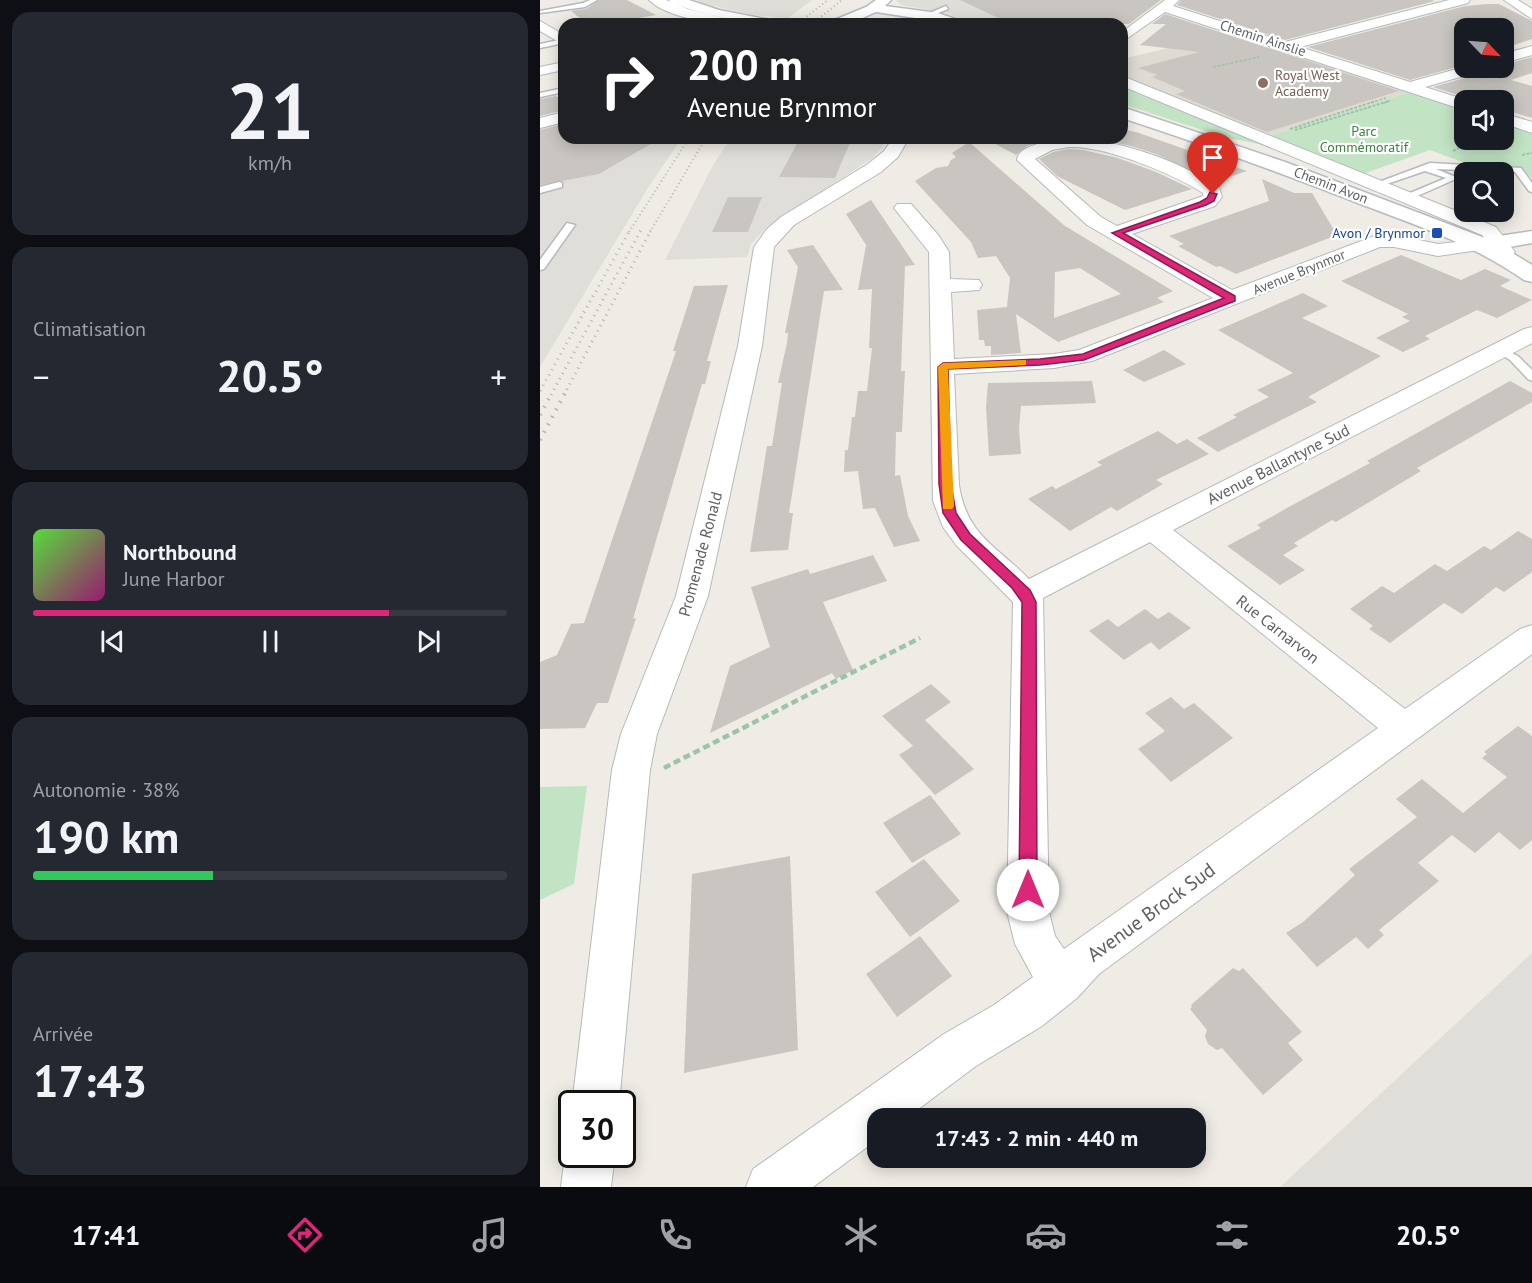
<!DOCTYPE html>
<html lang="fr">
<meta charset="utf-8">
<style>
:root{--surface:#171b24;--page:#242831;--text:#f1f3f6;--muted:#9ea1a6;--line:#363941;--accent:#db2777}
body{margin:0;font-family:"PT Sans",sans-serif;background:var(--page);color:var(--text);height:100vh;display:flex;flex-direction:column;font-size:22px;white-space:nowrap}
*{box-sizing:border-box;margin:0}
p{font-size:20px;color:var(--muted)}
.icon{flex:none;width:33px;height:33px;fill:none;stroke:currentColor;stroke-width:2;stroke-linecap:round;stroke-linejoin:round}
.map{position:relative;flex:1;overflow:hidden}
.drawer{display:flex;flex-direction:column;gap:12px;padding:12px;background:#0d0f14;width:540px}
.drawer>*{flex:none}
.banner{position:absolute;left:18px;top:18px;width:570px;height:126px;border-radius:18px;box-shadow:0 3px 15px #0003;background:#202124;color:#fff;overflow:hidden}
.needle{width:39px;rotate:115deg}
.fabs{position:absolute;left:914px;top:18px;display:grid;gap:12px}
.fabs a{display:grid;place-items:center;width:60px;height:60px;border-radius:12px;background:var(--surface);box-shadow:0 3px 15px #0003;font-size:30px}
.speed{position:absolute;left:18px;top:1090px;display:flex;gap:12px;font-size:30px;font-weight:700;text-align:center}
.speed>*{display:grid;place-content:center;width:78px;height:78px;border-radius:50%;background:var(--surface);box-shadow:0 3px 15px #0003;line-height:1}
.speed .limit{border:3px solid #111;border-radius:9px;background:#fff;color:#111}
.pin{position:absolute;display:grid;place-items:center;width:51px;height:51px;color:#fff;margin:-62px -26px;border-radius:50% 50% 50% 0;rotate:-45deg;box-shadow:0 0 6px #0007}
.pin .icon{rotate:45deg}
.me{position:absolute;width:66px;margin:-33px;rotate:0deg;stroke-linejoin:round;filter:drop-shadow(0 0 4px #0008)}
.turn{display:flex;align-items:center;gap:21px;height:126px;padding:0 30px;font-size:27px}
.turn .icon{width:78px;height:78px;stroke-width:2.5}
.turn b{display:block;font-size:42px;line-height:51px}
.big{font-size:45px;font-weight:600;line-height:1.1}
.drawer .widget{flex:1;display:flex;flex-direction:column;justify-content:center;gap:9px;min-width:0;padding:0 21px;border-radius:18px;background:var(--page)}
.drawer .dial{align-items:center;gap:0}
.dial b{font-size:78px;line-height:1}
.song{display:flex;align-items:center;gap:18px}
.cover{width:72px;height:72px;border-radius:9px;background:linear-gradient(135deg,hsl(110 70% 55%),hsl(320 70% 35%))}
.played{height:6px;border-radius:3px;background:linear-gradient(90deg,var(--accent) 75%,var(--line) 75%)}
.keys{display:flex;justify-content:space-around;direction:ltr}
.heat{display:flex;justify-content:space-between;align-items:center;font-size:33px;direction:ltr}
.charge{height:9px;border-radius:4px;background:linear-gradient(90deg,#34c759 38%,var(--line) 0)}
.trip{position:absolute;left:327px;top:1108px;width:339px;height:60px;border-radius:18px;background:var(--surface);box-shadow:0 3px 15px #0003;font-weight:600;line-height:60px;text-align:center}
.tab-bar{display:flex;height:96px;justify-content:space-around;align-items:center;background:#090b0e;color:var(--muted)}
.tab-bar .icon{width:42px;height:42px}
.tab-bar .on{color:var(--accent)}
.tab-bar b{font-size:27px;color:var(--text)}
main{display:flex;flex:1;min-height:0}
.map>svg:first-child{display:block}
</style>
<main>
<section class="drawer">
<div class="widget dial"><b>21</b><p>km/h</p></div>
<div class="widget"><p>Climatisation</p>
<div class="heat"><a>−</a><b class="big">20.5°</b><a>+</a></div>
</div>
<div class="widget">
<div class="song"><i class="cover"></i><div><b>Northbound</b><p>June Harbor</p></div></div>
<div class="played"></div>
<div class="keys"><svg class="icon" aria-label="previous" viewBox="0 0 24 24"><path d="M18 5L8 12l10 7zM5 5v14"/></svg><svg class="icon" aria-label="pause" viewBox="0 0 24 24"><path d="M8 5v14M16 5v14"/></svg><svg class="icon" aria-label="next" viewBox="0 0 24 24"><path d="M6 5l10 7-10 7zM19 5v14"/></svg></div>
</div>
<div class="widget"><p>Autonomie · 38%</p><b class="big">190 km</b><div class="charge"></div></div>
<div class="widget"><p>Arrivée</p><b class="big">17:43</b></div>
</section>
<div class="map">
<svg width="992" height="1187" viewBox="0 0 992 1187">
<rect width="100%" height="100%" fill="#eeece4"/>
<path fill="#dfded8" d="M157,0H272L248,18L214,15L165,4Z
M356,0H511L469,24H433L407,13L361,5Z
M24,121V138H142L109,186L0,367V126Z
M191,138H349L333,158L227,227L211,244L207,257L125,260L173,165Z
M992,953V1187H739H740Z"/>
<path fill="#dddbd2" d="M658,41L703,54L733,46L870,92L730,136L582,75V59Z"/>
<path fill="#c2e4c4" d="M582,88L586,89L724,145L684,137L582,104Z
M870,92L924,110V140H963V123L992,133V179L982,168L928,164L890,150L823,174L730,136Z
M47,786L34,884L0,900V787Z"/>
<path fill="#c9c6c1" fill-rule="evenodd" d="M59,0H87L116,15L66,24H47L31,11L46,9Z
M420,0H621L589,24H471Z
M641,0H891L895,1L745,40L637,5Z
M947,4H959L992,21V39L965,48L971,49L963,52V28H924V65L870,80L768,47L925,6Z
M625,14L859,91L727,132L636,94L645,91L612,77L618,75L598,68L659,52L600,45L626,24H612Z
M992,57V73L971,80L992,86V118L963,109V100H928L927,98L893,87L942,73L945,68H963V65Z
M16,96L24,102V110L0,116V99Z
M24,124V138H121L59,174L0,185V130Z
M582,129L599,133L707,171L674,182L616,154L591,146L551,138H582Z
M260,138H312L295,178L239,177Z
M444,138H514L487,146L476,155Z
M429,142L525,226L633,291L617,298L624,302L518,342L476,314L481,353L451,355V346H445L444,340H439L437,310L467,307L470,278L456,256L438,258L431,242L375,181L396,168L408,166L411,160L416,157L412,153ZM540,268L581,294L514,318L515,272Z
M529,149L543,150L578,158L616,172L652,189L585,210L517,176L499,159L513,152Z
M722,179L754,193H772L797,235L696,274L680,266L676,267L638,246L644,244L629,236L729,201Z
M188,197H222L208,232H172Z
M331,200L375,265L365,266L361,371H365L364,389L362,432H356L355,476L360,475L368,516L380,541L354,547L335,508L323,509L318,471L304,472L305,450H308L312,417H315L318,391H327L332,348H329L332,289L318,290L326,245L306,214Z
M273,245L303,290L284,291L249,513H253L248,550L210,552L227,446H232L242,383H238L247,343L248,333H245L258,267L247,250Z
M861,255L921,280L945,269L971,280L960,286L992,300L957,318L937,310L885,336L890,339L863,352L836,338L870,321L862,317L868,314L801,281Z
M188,285L167,361H171L165,384H162L93,619L96,618L68,703H57L45,728L0,729V662L17,655L31,624L44,623L136,351H133L154,286Z
M763,293L788,306L762,318L841,356L768,397L777,402L678,452L657,438L697,417L693,415L729,397L717,390L753,373L678,330Z
M624,350L646,364L604,382L583,370Z
M552,381L556,403L481,406L479,429L481,454L449,456L446,407L448,383Z
M970,381L992,393V402L877,468L881,471L796,522L792,520L754,543L758,546L743,555L765,570L740,585L687,546L721,528L717,525L747,508L830,463L827,461Z
M618,431L637,444L647,439L669,454L616,480L623,484L577,511L571,507L530,531L488,499L512,486L516,489L562,465L557,462Z
M978,531L992,539V572L964,592L956,587L922,614L904,603L850,643L829,629L833,626L810,609L842,586L854,593L895,564L907,571L944,546L951,550Z
M333,555L347,581L283,602L313,670L296,679L292,673L170,733L190,666L230,647L211,587L268,569L270,574Z
M605,609L618,619L629,612L651,628L619,650L611,642L584,660L549,631L568,619L578,627Z
M391,684L411,702L385,720L434,769L395,795L359,755L373,746L342,716Z
M631,697L644,709L654,703L693,738L631,782L598,749L625,731L605,713Z
M978,726L992,736V840L980,850L959,832L935,853L912,835L878,863L899,881L839,930L844,935L828,949L816,937L777,967L746,933L763,922L815,875L809,869L877,817L856,799L882,779L923,813L967,777L942,758L947,754L944,752Z
M390,795L421,834L372,863L343,823Z
M250,856L258,1050L144,1073L152,874Z
M384,859L420,901L370,937L335,892Z
M380,936L412,976L357,1017L326,974Z
M693,968L699,971L703,968L762,1032L748,1043L763,1060L723,1095L682,1048L677,1050L668,1044L665,1036L667,1030L650,1009L652,1007L651,1005Z"/>
<g fill="none" stroke-linecap="round" stroke-linejoin="round">
<defs>
<path id="lane" d="M50,0H57L45,7L0,13V11L43,3Z
M406,6L408,9L376,22L371,21Z
M150,20L158,24L148,23Z
M24,39V43L0,48V44Z
M24,88V92L0,97V93Z
M890,163L981,168L992,183V192L989,191L975,172L896,169L918,178L866,201L862,198L863,196L906,178L885,171L838,187L831,185Z
M19,182L22,183V187L0,193V187Z
M27,223L35,225L4,269L0,270V260Z
M960,347L978,356L992,370V381L988,379L970,360L954,350Z"/>
<path id="street" d="M109,0H126L148,9L196,21L198,24C173,24 127,18 109,0Z
M625,0H639L633,6L745,42L909,0H930L928,3L760,47L870,82L924,67L943,68L941,71L885,87L926,100H924V110L625,12L582,42V32Z
M964,0H978L992,9V19Z
M0,21L24,35V45L0,31Z
M992,46V55L963,63V54Z
M24,62V70L0,75V67Z
M582,76L956,227L975,252L972,256C962,259 958,257 952,248L898,256L854,247H840L552,361L514,368L414,374L419,485C427,536 456,545 489,579L984,329L992,327V343L633,530L865,709L980,629L992,625V654L559,974L537,998L502,1026L436,1066L365,1119H338V1139L273,1187H206L213,1169L404,1034L454,1005L493,977L475,944L467,912L473,602L416,545L403,527L393,501L389,252L354,208L357,204H371L399,236L409,252L410,279L439,280L442,285L439,290L411,292L414,359L514,354L539,350L673,298L547,225L477,160C478,150 489,147 497,144C549,126 634,158 679,187L682,197L675,206L592,234L692,290L837,235H854L898,244L945,239L942,235L582,86ZM529,147C564,145 634,174 663,193V196L577,226L561,217L495,159L512,150ZM610,542L838,728L524,949L515,936L509,912L503,598Z
M24,112V122L0,128V118Z
M963,113L992,122V133L963,123Z
M353,138H369L358,157L341,172L254,225L234,247L222,346L168,596L117,734L110,770L79,1104L32,1105L72,770L81,734L136,596L198,346L214,247L227,229L241,217L328,164L344,151Z
M32,1140V1155H75L71,1187H21L25,1155Z"/>
<path id="secondary" d="M129,0H149L179,10L236,21L238,24C200,24 167,15 131,3Z
M336,0H351L345,6L398,13L421,21L423,24H404L395,21L336,12L309,24H290L292,21L326,7Z
M582,107L745,162L945,238L992,231V243L964,248L992,265V282L984,280C934,245 879,226 823,205C743,174 663,144 582,118Z"/>
</defs>
<use href="#lane" stroke="#b6b9bd" stroke-width="3"/>
<use href="#street" stroke="#b6b9bd" stroke-width="2"/>
<use href="#secondary" stroke="#b8babf" stroke-width="3"/>
<path stroke="#9cc4ab" stroke-width="1.5" stroke-dasharray="3 1.5" stroke-linecap="butt" d="M673,67L719,57
M831,103L846,98
M844,103L850,101"/>
<path stroke="#9cc4ab" stroke-width="2" stroke-dasharray="3 1.5" stroke-linecap="butt" d="M750,129L836,101
M755,130L849,101
M913,151L926,144L954,140
M982,155L992,153"/>
<path stroke="#9cc4ab" stroke-width="4.5" stroke-dasharray="7 4" stroke-linecap="butt" d="M124,768L380,638"/>
<use href="#lane" fill="#fff" fill-rule="evenodd"/>
<use href="#street" fill="#fff" fill-rule="evenodd"/>
<use href="#secondary" fill="#fff" fill-rule="evenodd"/>
<path stroke="#b4b5b5" stroke-width="2" stroke-dasharray="1 3" stroke-linecap="butt" d="M257,24L288,0
M272,24L302,0
M89,232L149,138
M110,232L166,138"/>
<path stroke="#b4b5b5" stroke-width="3" stroke-dasharray="1 5" stroke-linecap="butt" d="M0,391L90,230
M11,395L101,230
M24,395L111,230"/>
<path stroke="#b4b5b5" stroke-width="4" stroke-dasharray="1.5 7" stroke-linecap="butt" d="M0,415L12,393
M0,440L25,393"/>
</g>
<path fill="#db2777" stroke="#8e194d" stroke-width="1.5" d="M670,192L677,194L674,201L666,205L583,233L695,296V301L544,360L500,365L408,369L411,484L416,513L430,534L490,590L496,602L497,890L494,895L488,898L482,895L479,890L482,602L472,588L421,540L403,513L399,484L398,367L403,363L500,359L543,354L684,298L572,233L660,202L667,198Z"/>
<path fill="#f59e0b" d="M482,360H486V365L408,369L414,506L412,509H403L398,367L403,363Z"/>
<circle fill="#8d6e63" stroke="#fff" stroke-width="2" cx="723" cy="83" r="6"/>
<rect fill="#1a4fb4" stroke="#fff" stroke-width="2" x="891" y="227" width="12" height="12" rx="3"/>
<g text-anchor="middle" dominant-baseline="central" stroke-width="4.5" stroke-linejoin="round" paint-order="stroke">
<g font-size="14" fill="#5c5f64" stroke="#fff">
<text transform="translate(723 38) rotate(18)">Chemin Ainslie</text>
<text transform="translate(791 185) rotate(21)">Chemin Avon</text>
<text transform="translate(759 272) rotate(-22)">Avenue Brynmor</text>
</g>
<g font-size="14" fill="#785e54" stroke="#fff" text-anchor="start">
<text x="735" y="75">Royal West<tspan x="735" dy="16">Academy</tspan></text>
</g>
<g font-size="14" fill="#3b8443" stroke="#fff">
<text x="824" y="131">Parc<tspan x="824" dy="16">Commémoratif</tspan></text>
</g>
<g font-size="14" fill="#164399" stroke="#fff" text-anchor="end">
<text x="885" y="233">Avon / Brynmor</text>
</g>
<g font-size="16" fill="#5c5f64" stroke="#fff">
<text transform="translate(738 464) rotate(-27)">Avenue Ballantyne Sud</text>
<text transform="translate(160 554) rotate(-75)">Promenade Ronald</text>
<text transform="translate(738 629) rotate(38)">Rue Carnarvon</text>
</g>
<g font-size="20" fill="#5c5f64" stroke="#fff">
<text transform="translate(611 912) rotate(-36)">Avenue Brock Sud</text>
</g>
</g>
</svg>
<div class="fabs">
<a><svg class="needle" viewBox="-14 -14 28 28"><path d="M0-13l5 13h-10z" fill="#e53935"/><path d="M0 13l5-13h-10z" fill="#9ea1a6"/></svg></a>
<a><svg class="icon" aria-label="sound" viewBox="0 0 24 24"><path d="M4 9h4l5-4v14l-5-4H4zM17 9q2 3 0 6"/></svg></a>
<a><svg class="icon" aria-label="search" viewBox="0 0 24 24"><circle cx="10" cy="10" r="6"/><path d="M15 15l6 6"/></svg></a>
</div>
<div class="speed"><div class="limit">30</div></div>
<div class="pin" style="left:673px;top:194px;background:#d93025"><svg class="icon" aria-label="arrive" viewBox="0 0 24 24"><path d="M6 21V4h12l-3 4 3 4H6"/></svg></div>
<svg class="me" style="left:488px;top:890px" viewBox="-20 -20 40 40"><circle r="19" fill="#fff"/><path d="M0-13L10 11 0 6-10 11z" fill="#db2777"/></svg>
<div class="trip">17:43 · 2 min · 440 m</div>
<div class="banner">
<div class="turn"><svg class="icon" aria-label="right" viewBox="0 0 24 24"><path d="M7 20v-9h11M14 6l5 5-5 5"/></svg><div><b>200 m</b>Avenue Brynmor</div></div>
</div>
</div>
</main>
<nav class="tab-bar">
<b>17:41</b>
<svg class="icon on" aria-label="directions" viewBox="0 0 24 24"><path d="M12 3l9 9-9 9-9-9zM9 14v-3h6M13 9l2 2-2 2"/></svg>
<svg class="icon" aria-label="music" viewBox="0 0 24 24"><path d="M9 18V5l10-2v13"/><circle cx="6" cy="18" r="3"/><circle cx="16" cy="16" r="3"/></svg>
<svg class="icon" aria-label="phone" viewBox="0 0 24 24"><path d="M5 4h4l2 5-3 2q2 4 5 5l2-3 5 2v4C11 20 4 13 5 4z"/></svg>
<svg class="icon" aria-label="climate" viewBox="0 0 24 24"><path d="M12 3v18M4 7l16 10M4 17L20 7"/></svg>
<svg class="icon" aria-label="car" viewBox="0 0 24 24"><path d="M5 17H2v-5l4-1 3-4h7l3 4 3 1v5h-3M9 17h6M6 11h13"/><circle cx="7" cy="17" r="2"/><circle cx="17" cy="17" r="2"/></svg>
<svg class="icon" aria-label="filters" viewBox="0 0 24 24"><path d="M4 7h16M4 17h16"/><circle cx="9" cy="7" r="2"/><circle cx="15" cy="17" r="2"/></svg>
<b>20.5°</b>
</nav>
